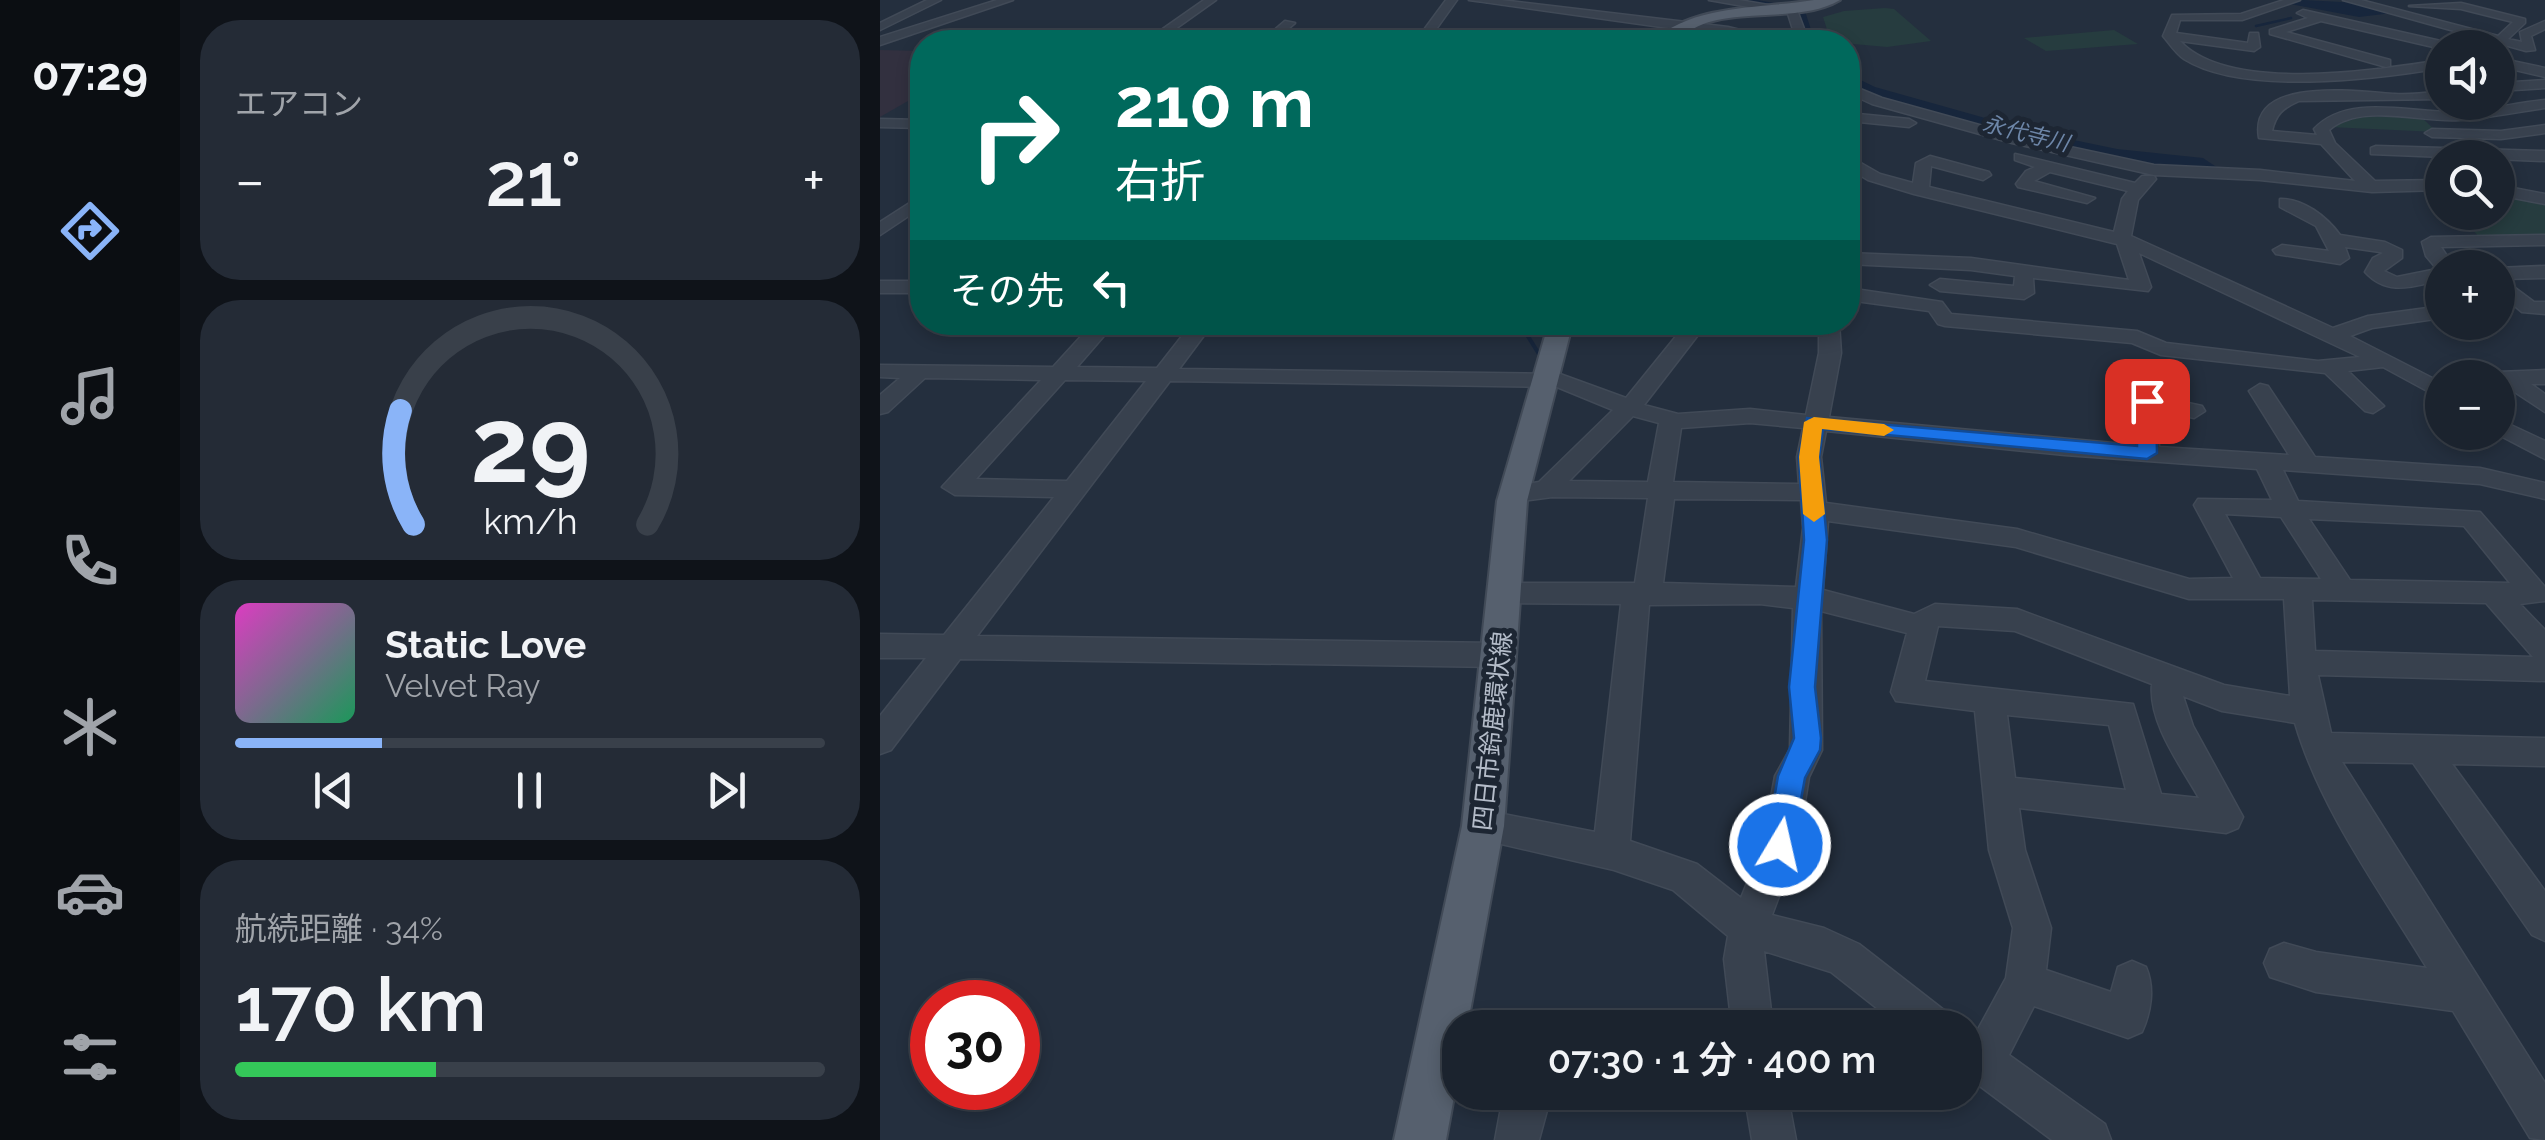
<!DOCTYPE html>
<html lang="ja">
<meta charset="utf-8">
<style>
:root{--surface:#1b232e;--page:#242b36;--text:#f1f3f6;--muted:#a0a4aa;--line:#39404a;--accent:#8ab4f8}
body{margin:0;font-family:Raleway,"Noto Sans JP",sans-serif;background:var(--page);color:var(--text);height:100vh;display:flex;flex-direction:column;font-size:38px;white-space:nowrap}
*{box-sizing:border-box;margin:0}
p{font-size:32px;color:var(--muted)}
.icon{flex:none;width:55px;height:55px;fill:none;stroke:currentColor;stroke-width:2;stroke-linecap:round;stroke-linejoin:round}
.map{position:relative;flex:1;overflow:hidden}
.side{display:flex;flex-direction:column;gap:20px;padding:20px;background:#0f1319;width:700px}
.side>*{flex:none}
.guide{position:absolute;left:30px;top:30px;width:950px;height:305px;border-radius:40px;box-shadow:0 5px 15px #0003,0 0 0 2px var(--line);background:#00695c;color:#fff;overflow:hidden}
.tools{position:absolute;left:1545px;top:30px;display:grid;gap:20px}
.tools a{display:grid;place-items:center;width:90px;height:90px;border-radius:50%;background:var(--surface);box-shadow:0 5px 15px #0003,0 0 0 2px var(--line);font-size:50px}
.speed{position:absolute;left:30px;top:980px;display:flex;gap:20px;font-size:50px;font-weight:700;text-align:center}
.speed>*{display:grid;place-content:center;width:130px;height:130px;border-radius:50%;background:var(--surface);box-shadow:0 5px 15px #0003,0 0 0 2px var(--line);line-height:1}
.speed .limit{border:15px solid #d22;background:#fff;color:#111}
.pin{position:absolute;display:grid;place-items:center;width:85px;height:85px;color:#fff;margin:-42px;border-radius:20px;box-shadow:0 5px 15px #0006}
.me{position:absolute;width:110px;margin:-55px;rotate:9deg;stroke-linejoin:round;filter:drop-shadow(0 0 8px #0008)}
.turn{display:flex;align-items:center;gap:35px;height:210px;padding:0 40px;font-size:45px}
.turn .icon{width:130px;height:130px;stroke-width:2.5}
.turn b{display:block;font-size:70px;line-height:85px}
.then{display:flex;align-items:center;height:95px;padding:0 40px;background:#0003;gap:20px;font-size:38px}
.big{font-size:75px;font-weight:600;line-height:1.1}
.side .card{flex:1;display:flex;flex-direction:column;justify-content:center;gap:15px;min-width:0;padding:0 35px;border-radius:40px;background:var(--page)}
.side .dial{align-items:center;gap:0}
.dial svg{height:260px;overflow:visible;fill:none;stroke:var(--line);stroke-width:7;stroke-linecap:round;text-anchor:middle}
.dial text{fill:var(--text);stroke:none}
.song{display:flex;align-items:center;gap:30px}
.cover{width:120px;height:120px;border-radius:15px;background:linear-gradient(135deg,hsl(310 70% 55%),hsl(150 70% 35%))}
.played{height:10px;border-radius:5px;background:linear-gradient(90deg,var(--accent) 25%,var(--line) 25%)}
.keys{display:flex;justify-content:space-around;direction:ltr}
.heat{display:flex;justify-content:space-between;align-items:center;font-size:55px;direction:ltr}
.charge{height:15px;border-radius:8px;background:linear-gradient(90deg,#34c759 34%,var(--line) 0)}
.trip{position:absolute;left:562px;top:1010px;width:540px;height:100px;border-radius:40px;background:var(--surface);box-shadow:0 5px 15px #0003,0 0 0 2px var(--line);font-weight:600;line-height:100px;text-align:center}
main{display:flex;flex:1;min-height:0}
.dock{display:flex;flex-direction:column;width:180px;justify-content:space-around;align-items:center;background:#0b0e12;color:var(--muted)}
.dock .icon{width:70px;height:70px}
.dock .on{color:var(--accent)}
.dock b{font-size:45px;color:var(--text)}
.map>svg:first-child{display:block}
</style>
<main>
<nav class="dock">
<b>07:29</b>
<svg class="icon on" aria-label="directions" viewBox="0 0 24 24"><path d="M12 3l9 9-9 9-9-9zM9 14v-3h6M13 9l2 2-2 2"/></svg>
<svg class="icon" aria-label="music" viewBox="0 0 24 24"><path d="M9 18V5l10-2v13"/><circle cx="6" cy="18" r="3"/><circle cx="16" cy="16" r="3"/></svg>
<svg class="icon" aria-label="phone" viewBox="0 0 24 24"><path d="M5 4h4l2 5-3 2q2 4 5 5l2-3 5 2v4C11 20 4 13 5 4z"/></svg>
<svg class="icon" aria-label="climate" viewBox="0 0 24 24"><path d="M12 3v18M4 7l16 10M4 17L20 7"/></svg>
<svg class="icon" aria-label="car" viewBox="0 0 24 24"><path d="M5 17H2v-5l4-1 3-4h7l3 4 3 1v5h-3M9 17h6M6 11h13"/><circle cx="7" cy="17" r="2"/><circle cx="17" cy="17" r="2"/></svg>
<svg class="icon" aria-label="filters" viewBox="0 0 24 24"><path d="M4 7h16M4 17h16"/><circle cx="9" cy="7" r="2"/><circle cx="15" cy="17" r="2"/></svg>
</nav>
<section class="side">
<div class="card"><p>エアコン</p>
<div class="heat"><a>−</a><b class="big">21°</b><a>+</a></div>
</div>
<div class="card dial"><svg viewBox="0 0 100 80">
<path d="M14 69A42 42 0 1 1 86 69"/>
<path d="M14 69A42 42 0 0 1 10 34" stroke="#8ab4f8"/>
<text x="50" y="56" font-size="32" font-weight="700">29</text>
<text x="50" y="72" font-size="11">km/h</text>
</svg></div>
<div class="card">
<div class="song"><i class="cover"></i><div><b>Static Love</b><p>Velvet Ray</p></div></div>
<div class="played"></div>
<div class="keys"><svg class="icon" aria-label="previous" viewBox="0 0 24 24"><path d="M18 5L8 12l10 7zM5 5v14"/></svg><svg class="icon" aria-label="pause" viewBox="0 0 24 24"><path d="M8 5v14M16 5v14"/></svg><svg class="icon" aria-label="next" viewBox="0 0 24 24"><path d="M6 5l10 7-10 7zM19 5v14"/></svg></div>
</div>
<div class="card"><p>航続距離 · 34%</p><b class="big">170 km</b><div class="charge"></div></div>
</section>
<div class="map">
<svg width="1665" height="1140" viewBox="0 0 1665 1140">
<rect width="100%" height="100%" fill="#242f3e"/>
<path fill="#32303f" d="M0,50L42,51V93L0,117Z"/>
<path fill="#263c3f" d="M1005,8L1014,9L1051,41L1007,47L951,42L943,17L964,11Z
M1234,30L1258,44L1166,51L1144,38Z
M1484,116L1542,118L1557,132L1449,127Z
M1618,192L1665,201V237L1600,238L1577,213L1618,212Z"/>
<path fill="#17263c" d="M1423,0L1481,3L1512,13L1479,17L1410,4Z"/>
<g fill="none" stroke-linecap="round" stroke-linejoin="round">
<path stroke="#17263c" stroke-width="2.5" d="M600,2L640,7
M1376,26L1411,18"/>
<path stroke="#17263c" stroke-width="4" d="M639,322L659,354"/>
<path stroke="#17263c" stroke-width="8" d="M623,1092L625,1109
M570,1098L591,1092"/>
<path fill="#17263c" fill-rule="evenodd" d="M849,0H877L924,8L935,42H921L913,14Z
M968,74L995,87L1155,132L1237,149L1323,158L1338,168L1329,174L1154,142L983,93L968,85Z"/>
<defs>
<path id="minor" d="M47,0H61L0,30V23Z
M117,0H133L0,45V37Z
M324,0H336L277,42H264Z
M566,0H577L547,42H535Z
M589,0H621L848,27L909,42H888Z
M829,0H859L917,10L929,42H917L908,14Z
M1404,0H1420L1362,20H1300L1296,33L1368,43L1370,33H1378L1380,47L1374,51L1300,41C1349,94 1497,70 1562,60V68C1496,79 1363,96 1304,59C1296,54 1289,43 1283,36L1292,15L1361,14Z
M1463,0H1481L1618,36L1633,22L1581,9L1529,6L1581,3L1645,19V23L1628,39L1642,42L1640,32L1665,21V29L1651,36L1655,50L1646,51Z
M1423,10L1574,44L1580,48L1562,49L1441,21L1406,32L1510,60V66L1506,67L1390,34V30L1428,18L1417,13Z
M405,21L415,23L393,42H380Z
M471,30L481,32L471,42H459Z
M1618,58L1665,68V77L1618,66Z
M1665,80V88L1618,91V83Z
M968,84L1002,98L1139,136L1274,165L1380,170L1475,181L1441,144L1379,138C1368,75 1480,92 1515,94C1531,95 1546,93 1562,91V99L1419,101C1403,108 1396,114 1392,131L1437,135L1434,129C1469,92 1533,114 1579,112C1608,110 1636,103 1665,100V108C1636,112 1608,118 1579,120C1540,123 1482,102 1449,130L1455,143L1495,181L1562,180V190L1492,192L1380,180L1274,175L1132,143L992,104L968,93Z
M968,113L1029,119L1036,123L1029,127L969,121Z
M0,119L42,120V128L0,127Z
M1665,125V133L1621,139L1552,137L1545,133L1552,129L1621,131Z
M968,144L976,149L979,162L1000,174L1033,183L1036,163L1050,156L1109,172L1111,175L1103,180L1051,166L1049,187L1234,232L1242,199L1248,191L1170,172L1154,181L1215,198L1207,203L1138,187L1136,184L1146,171L1155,167L1135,160V154L1255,183L1262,176H1274L1276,179L1258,200L1251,236L1453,328L1488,316L1562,306V318L1492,328L1470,336L1562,383V399L1503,367L1468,371L1504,406L1493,413L1485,411L1445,373L1281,355L1252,343L1065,326L1058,324L1049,311L968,300V288L1062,302L1071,314L1257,331L1286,343L1438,361L1480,357L1259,253L1271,287L1268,291L1153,278L1154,293L1144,299L1060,291L1050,285L1060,279L1134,286L1135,276L1091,270L968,264V253L1091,258L1249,280L1237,244L1034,194L988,180L968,168Z
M1496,146L1665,151V161L1491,154V148Z
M1618,185L1665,194V204L1618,195Z
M42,195V207L0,235V222Z
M1400,199C1423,198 1447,217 1460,235L1505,242L1522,250V258L1504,271L1517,277L1557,269L1546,256L1542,242L1551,237L1665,235V245L1561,247L1575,268H1562V280C1533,286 1508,297 1485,272L1493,258L1503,253L1500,252L1465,247L1469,258L1460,264L1396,254L1393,250L1402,245L1449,251L1436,226L1400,207Z
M1665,266V278L1623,279L1654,302H1665V314L1642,312L1618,292L1617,268Z
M0,281H42V293H0Z
M214,322H236L197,367L277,368L313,322H334L299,369L680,374L746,398L797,335L777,332L774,322H828L764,405L798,414L870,409L926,415L939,353V322H959L961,353L949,417L1255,445L1256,401L1267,394L1322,406L1325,411L1314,418L1278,410L1279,447L1409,455L1369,391L1380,384L1388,386L1435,457L1600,468L1665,483V499L1600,484L1403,470L1418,501L1600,512L1665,587V601L1640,604L1665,630V681L1438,675L1451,733L1665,738V766L1572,764L1665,891V941L1652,935L1533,763L1462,762L1665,1083V1140L1650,1138L1573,1011L1436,992L1390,977L1384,963L1390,949L1404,943L1436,952L1547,968C1499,889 1440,809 1415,723L1342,711L1303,696L1313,726L1363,817L1358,828L1346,833L1139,808L1145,850L1171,928L1166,970L1231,992L1238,967L1252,961L1266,967C1275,988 1271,1012 1262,1032L1248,1038L1154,1006L1129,1055L1225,1124L1231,1140H1172L1085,1075V1028L1096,1033L1126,978L1133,928L1109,850L1095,711L1016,701L1011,692L1027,633L941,611L942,750L929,777L918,845L892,915L944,928L979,944L1069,1014L1075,1028H1022L951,972L884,951L893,1028H852L844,959L848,936L793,890L734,870L591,837L585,826L591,815L603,810L715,832L741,604L626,603L616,600L612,593L616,586L626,583H755L768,498L672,497L634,502L621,494L625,488L659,482L733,410L677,387L290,381L97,636L619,643L630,647L634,655L630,663L619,667L80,659L11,750L0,754V716L46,658H0V634L64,635L174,497L75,495L62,487L161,380L45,378L8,412L0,414V395L20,378L0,377V365L173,367ZM185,380L266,381L187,481L96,479ZM753,416L779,423L768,482L689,481ZM870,423L923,428L917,457L919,484L793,482L801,428ZM946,431L1185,455L1377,469L1392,500L1318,499L1314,505L1353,578L1309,579L1137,529L946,503L941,457ZM794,499L921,500L923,528L916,587L783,583ZM1345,514L1401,517L1441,579L1380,578ZM1429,519L1584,526L1630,583L1470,580ZM948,521L1136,547L1309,599H1404L1410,696L1344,685L1137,609L1055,604L1034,614L943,590ZM1432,600L1606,603L1653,657L1435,651ZM880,604L913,608L910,749L895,776L882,845L861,898L817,864L750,841L769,605ZM1058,626L1135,631L1272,684C1268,723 1301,766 1319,798L1281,794L1253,704L1045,681ZM1127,715L1229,725L1246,790L1135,778Z
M717,322H737V324L727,330Z
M1665,370V384H1651L1665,394V412L1624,385H1618V378H1608L1618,372Z
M1618,419L1665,441V459L1613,432H1618Z
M630,1092H672L659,1140H615L620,1113Z
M864,1092H907L916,1140H872Z"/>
<path id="major" d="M934,0H960C925,21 869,10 829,22C808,29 793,43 771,42C815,3 880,9 934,0Z
M669,322H693L647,501L624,826L587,1028H580V1064L566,1140H514L582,826L617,501Z"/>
</defs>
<use href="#minor" stroke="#414a57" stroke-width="3"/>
<use href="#major" stroke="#414a57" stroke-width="4"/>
<use href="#minor" fill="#38414e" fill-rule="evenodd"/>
<use href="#major" fill="#56606e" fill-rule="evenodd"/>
</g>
<path fill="#1a73e8" stroke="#114b97" stroke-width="2.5" d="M1267,396L1276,401L1277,453L1267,459L943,429L939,457L947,540L935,687L941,738L940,750L925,778L911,854L900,858L890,854L886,845L898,776L914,738L909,687L924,540L919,457L927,418L1257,446L1258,401Z"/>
<path fill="#f59e0b" d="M934,417L1004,424L1014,430L1004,436L942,429L939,457L945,514L934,522L923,514L919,457L924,422Z"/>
<g text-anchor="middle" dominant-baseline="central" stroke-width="10" stroke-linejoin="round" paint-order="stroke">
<g font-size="22" font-style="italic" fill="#6d86a8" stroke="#1d2633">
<text transform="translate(1146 133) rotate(14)">永代寺川</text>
</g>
<g font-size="25" fill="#b4bcc9" stroke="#1d2633">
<text transform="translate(612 731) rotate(-84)">四日市鈴鹿環状線</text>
</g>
</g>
</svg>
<div class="tools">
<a><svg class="icon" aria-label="sound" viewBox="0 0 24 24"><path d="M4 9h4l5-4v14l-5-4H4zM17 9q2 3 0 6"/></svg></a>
<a><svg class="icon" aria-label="search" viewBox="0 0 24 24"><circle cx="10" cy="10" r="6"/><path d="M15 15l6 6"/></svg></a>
<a>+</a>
<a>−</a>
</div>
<div class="speed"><div class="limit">30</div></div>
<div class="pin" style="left:1267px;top:401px;background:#d93025"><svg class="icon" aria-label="arrive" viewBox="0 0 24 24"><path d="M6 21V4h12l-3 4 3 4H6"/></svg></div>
<svg class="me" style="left:900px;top:845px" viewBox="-20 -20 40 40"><circle r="17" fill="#1a73e8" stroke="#fff" stroke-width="3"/><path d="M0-11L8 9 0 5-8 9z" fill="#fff"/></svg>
<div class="trip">07:30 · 1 分 · 400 m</div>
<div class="guide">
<div class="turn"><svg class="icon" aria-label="right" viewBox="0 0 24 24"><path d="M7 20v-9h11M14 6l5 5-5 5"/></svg><div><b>210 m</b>右折</div></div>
<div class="then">その先<svg class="icon" aria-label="left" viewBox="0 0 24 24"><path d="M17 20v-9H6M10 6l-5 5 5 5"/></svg></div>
</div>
</div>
</main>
